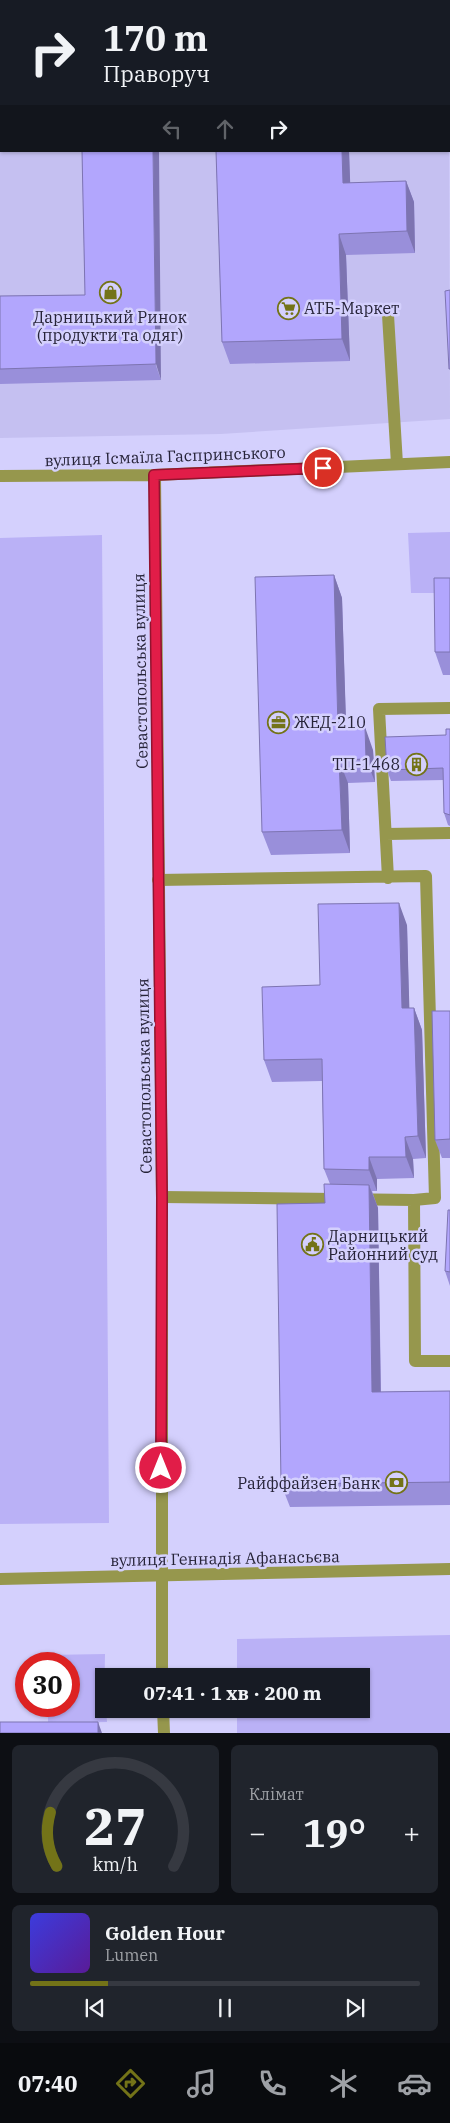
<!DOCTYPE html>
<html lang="uk">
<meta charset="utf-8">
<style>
:root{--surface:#171b24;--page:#20242c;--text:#f1f3f6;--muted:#9ea1a6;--line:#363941;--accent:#737318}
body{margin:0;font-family:"IBM Plex Serif",serif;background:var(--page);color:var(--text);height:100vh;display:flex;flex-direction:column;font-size:19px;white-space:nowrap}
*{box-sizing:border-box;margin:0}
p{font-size:16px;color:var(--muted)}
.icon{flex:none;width:28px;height:28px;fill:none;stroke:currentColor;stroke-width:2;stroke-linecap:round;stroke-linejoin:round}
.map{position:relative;height:1733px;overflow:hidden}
.side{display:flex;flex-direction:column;gap:12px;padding:12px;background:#0d0f14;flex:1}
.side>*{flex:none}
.banner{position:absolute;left:0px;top:0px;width:450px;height:152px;box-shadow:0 1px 4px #0004;background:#171b24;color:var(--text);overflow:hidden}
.speed{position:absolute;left:15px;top:1652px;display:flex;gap:10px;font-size:25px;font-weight:700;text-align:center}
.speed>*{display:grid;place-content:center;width:65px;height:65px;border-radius:50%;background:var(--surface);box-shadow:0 1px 4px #0004;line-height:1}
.speed .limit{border:8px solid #d22;background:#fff;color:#111}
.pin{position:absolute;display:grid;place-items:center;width:42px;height:42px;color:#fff;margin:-21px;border:2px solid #fff;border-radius:50%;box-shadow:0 1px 5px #0007}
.me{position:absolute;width:55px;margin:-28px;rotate:0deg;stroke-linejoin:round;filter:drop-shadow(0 0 4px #0008)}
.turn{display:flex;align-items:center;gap:18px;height:105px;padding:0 20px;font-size:22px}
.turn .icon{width:65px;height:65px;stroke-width:2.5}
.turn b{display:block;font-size:35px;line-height:42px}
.lanes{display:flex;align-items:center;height:48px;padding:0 20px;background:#0003;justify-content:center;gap:25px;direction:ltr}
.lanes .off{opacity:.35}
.big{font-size:38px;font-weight:700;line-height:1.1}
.side .tile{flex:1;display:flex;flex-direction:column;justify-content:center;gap:8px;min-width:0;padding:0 18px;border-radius:8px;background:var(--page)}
.side .dial{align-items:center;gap:0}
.dial svg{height:130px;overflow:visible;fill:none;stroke:var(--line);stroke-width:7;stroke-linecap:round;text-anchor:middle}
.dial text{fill:var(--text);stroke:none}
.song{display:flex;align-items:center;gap:15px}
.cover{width:60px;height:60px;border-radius:8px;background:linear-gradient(135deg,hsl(240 70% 55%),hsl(270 70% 35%))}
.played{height:5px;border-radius:2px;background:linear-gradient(90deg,var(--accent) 20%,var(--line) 20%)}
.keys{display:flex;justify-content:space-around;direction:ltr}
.heat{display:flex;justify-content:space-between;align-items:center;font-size:28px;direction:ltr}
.side .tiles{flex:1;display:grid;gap:12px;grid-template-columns:1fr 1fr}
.tile:last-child{grid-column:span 2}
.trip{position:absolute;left:95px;top:1668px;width:275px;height:50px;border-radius:0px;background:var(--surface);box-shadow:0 1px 4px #0004;font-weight:700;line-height:50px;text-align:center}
.dock{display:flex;height:80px;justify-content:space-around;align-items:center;background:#090b0e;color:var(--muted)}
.dock .icon{width:35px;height:35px}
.dock .selected{color:var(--accent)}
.dock b{font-size:22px;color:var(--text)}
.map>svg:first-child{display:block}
</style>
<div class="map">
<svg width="450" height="1733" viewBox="0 0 450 1733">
<rect width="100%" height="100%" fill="#d4d0fd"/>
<path fill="#c5c0f1" d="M0,0H434L1,1V151H449V21L450,419L221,434L0,438Z"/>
<path fill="#bab1f6" d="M450,532V593H411L408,533Z
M102,535L109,1523L0,1524V538Z
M450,1635V1733H237V1709H361V1676H237V1639Z
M105,1654L104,1709H106L107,1722L48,1723V1706H69V1664H47V1655Z"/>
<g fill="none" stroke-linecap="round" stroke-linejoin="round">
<path stroke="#96974d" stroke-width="12" d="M388,315L397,464
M386,834L450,833
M388,878L379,709L450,708
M158,880L426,876L435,1198L414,1200
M162,1197L414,1200L415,1361H450"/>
<path stroke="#96974d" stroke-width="12" d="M155,475L162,1197V1676
M0,476L155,475L450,462
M0,1579L450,1569
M163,1709L164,1733"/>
</g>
<path fill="#998fda" d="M82,151L161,380L0,384V296L85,295Z
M216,151H349L350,183L406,181L414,202L415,253L346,255L350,361L230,364L222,342Z
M334,575L342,598L346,727L373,750L375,782L348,783L350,853L271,855L262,832Z
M450,578V675H443L435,652Z
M450,729V826L448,825L444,813V780L391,781L387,770L446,735Z
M407,925L409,1008H414L422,1030L426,1158L413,1159L414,1178L377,1179V1191H372L378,1208L381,1392L450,1391V1505L290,1507L281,1484L325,1203L330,1184L324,1169L322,1081L272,1082L264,1060L320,985Z
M450,1011V1158H442L435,1140Z
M450,1210V1286L445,1271Z"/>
<path fill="#7d74b1" d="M153,151H159L161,380L156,364Z
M342,151H349L351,205L343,183Z
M406,181L414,202L415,253L407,231Z
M339,234L346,255L350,361L342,339Z
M334,575L342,598L347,751L338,728Z
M365,727L373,750L375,782L366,759Z
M339,760L348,783L350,853L342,830Z
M399,903L407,925L410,1030L402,1008Z
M414,1008L422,1030L426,1158L418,1136Z
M405,1137L413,1159L414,1178L406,1157Z
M369,1157L377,1179V1191L369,1170Z
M369,1185L378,1208L381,1415L372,1392Z
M98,1722L102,1733H98Z"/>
<path fill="#b2a6fd" stroke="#7d74b1" d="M82,151H153L156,364L0,369V296L85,295Z
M216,151H342L343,183L406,181L407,231L339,234L342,339L222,342Z
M450,290V369H449L445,291Z
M334,575L338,728L365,727L366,759L339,760L342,830L262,832L255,577Z
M434,578H450V652H435Z
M446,729H450V815L444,813L443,768L387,770L385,737L446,735Z
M399,903L402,1008H414L418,1136L405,1137L406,1157H369V1170L324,1169L322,1059L264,1060L262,987L320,985L318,904Z
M432,1011H450V1139L435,1140Z
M324,1184L369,1185L372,1392L450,1391V1482L281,1484L277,1204L325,1203Z
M448,1210H450V1272L445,1271Z
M0,1722H98V1733H0Z"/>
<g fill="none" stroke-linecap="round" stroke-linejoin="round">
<defs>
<path id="route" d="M161,1468L162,1197L154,475L323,468"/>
</defs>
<use href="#route" stroke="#92132f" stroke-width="12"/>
<use href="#route" stroke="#e11d48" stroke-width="9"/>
</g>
<defs>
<symbol id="shop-ring" viewBox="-11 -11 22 22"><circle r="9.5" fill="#d4d0fd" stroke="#737318" stroke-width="1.5"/><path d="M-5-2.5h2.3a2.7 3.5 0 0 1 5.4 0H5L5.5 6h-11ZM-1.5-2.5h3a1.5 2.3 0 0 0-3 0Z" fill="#737318"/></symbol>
<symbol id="supermarket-ring" viewBox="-11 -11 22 22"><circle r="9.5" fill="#d4d0fd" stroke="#737318" stroke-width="1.5"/><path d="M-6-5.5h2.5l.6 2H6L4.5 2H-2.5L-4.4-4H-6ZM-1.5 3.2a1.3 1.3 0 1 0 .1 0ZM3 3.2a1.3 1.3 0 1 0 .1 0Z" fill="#737318"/></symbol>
<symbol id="office-ring" viewBox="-11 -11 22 22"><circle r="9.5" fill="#d4d0fd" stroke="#737318" stroke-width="1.5"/><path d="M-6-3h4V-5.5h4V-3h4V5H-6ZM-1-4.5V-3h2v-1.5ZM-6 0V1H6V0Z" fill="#737318"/></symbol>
<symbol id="building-ring" viewBox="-11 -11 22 22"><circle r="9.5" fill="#d4d0fd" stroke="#737318" stroke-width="1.5"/><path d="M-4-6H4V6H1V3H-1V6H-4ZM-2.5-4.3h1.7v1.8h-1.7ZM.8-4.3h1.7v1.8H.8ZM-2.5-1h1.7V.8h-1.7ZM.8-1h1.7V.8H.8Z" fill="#737318"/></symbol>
<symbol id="civic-ring" viewBox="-11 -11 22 22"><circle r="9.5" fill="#d4d0fd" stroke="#737318" stroke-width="1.5"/><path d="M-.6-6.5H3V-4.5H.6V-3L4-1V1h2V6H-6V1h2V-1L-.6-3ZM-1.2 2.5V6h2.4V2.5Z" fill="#737318"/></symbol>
<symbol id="bank-ring" viewBox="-11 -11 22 22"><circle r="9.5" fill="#d4d0fd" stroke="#737318" stroke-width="1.5"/><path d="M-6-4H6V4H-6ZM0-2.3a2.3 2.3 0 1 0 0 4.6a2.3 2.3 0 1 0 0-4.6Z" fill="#737318"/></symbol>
</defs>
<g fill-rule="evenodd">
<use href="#shop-ring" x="98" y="280" width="25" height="25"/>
<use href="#supermarket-ring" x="276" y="296" width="25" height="25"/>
<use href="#office-ring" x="266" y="710" width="25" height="25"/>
<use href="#building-ring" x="404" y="752" width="25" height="25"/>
<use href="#civic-ring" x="300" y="1232" width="25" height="25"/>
<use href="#bank-ring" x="384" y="1470" width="25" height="25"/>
</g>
<g text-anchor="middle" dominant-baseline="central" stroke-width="5" stroke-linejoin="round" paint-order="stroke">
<g font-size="16" fill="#262338" stroke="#d4d0fd" text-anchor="start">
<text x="304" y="308">АТБ-Маркет</text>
<text x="110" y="317" text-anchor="middle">Дарницький Ринок<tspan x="110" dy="18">(продукти та одяг)</tspan></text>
<text x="294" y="722">ЖЕД-210</text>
<text x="400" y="764" text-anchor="end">ТП-1468</text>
<text x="328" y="1236">Дарницький<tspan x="328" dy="18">Районний суд</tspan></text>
<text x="380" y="1483" text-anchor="end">Райффайзен Банк</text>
</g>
<g font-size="16" fill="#262338" stroke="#d4d0fd">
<text transform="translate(165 456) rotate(-2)">вулиця Ісмаїла Гаспринського</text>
<text transform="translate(140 671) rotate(-91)">Севастопольська вулиця</text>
<text transform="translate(144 1076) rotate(-91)">Севастопольська вулиця</text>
<text transform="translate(225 1558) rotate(-1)">вулиця Геннадія Афанасьєва</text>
</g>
</g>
</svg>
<div class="speed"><div class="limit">30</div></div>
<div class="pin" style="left:323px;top:468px;background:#d93025"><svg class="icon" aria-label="arrive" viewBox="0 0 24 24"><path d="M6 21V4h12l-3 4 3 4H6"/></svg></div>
<svg class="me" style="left:161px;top:1468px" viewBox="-20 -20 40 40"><circle r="17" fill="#e11d48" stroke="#fff" stroke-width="3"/><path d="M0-11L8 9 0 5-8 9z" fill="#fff"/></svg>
<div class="trip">07:41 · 1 хв · 200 m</div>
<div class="banner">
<div class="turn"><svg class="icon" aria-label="right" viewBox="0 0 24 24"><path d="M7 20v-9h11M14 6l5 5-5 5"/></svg><div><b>170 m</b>Праворуч</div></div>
<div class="lanes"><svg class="icon off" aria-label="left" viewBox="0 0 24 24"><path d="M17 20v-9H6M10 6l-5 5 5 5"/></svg><svg class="icon off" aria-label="ahead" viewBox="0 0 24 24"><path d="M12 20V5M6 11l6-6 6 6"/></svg><svg class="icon" aria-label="right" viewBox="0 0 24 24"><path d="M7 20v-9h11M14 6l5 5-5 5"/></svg></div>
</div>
</div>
<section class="side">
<div class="tiles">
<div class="tile dial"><svg viewBox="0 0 100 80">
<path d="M14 69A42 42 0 1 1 86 69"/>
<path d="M14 69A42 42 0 0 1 10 36" stroke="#737318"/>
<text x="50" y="56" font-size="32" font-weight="700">27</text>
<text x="50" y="72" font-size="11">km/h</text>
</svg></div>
<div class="tile"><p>Клімат</p>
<div class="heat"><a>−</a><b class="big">19°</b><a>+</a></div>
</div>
<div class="tile">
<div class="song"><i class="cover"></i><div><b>Golden Hour</b><p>Lumen</p></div></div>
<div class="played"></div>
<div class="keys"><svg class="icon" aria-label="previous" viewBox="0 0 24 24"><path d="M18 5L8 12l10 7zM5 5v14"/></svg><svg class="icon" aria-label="pause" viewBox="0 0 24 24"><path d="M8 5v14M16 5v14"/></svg><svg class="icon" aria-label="next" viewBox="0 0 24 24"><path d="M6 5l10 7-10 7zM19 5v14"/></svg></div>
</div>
</div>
</section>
<nav class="dock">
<b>07:40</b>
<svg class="icon selected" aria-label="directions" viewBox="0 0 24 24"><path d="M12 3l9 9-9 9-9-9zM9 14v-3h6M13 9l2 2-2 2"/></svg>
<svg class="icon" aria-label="music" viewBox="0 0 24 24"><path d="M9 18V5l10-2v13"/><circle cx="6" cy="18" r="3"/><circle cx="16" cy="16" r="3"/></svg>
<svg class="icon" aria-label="phone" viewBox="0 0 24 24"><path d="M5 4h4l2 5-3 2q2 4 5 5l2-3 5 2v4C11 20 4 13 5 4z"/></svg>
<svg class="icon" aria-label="climate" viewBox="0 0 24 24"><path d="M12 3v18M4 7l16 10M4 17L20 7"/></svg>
<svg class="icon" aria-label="car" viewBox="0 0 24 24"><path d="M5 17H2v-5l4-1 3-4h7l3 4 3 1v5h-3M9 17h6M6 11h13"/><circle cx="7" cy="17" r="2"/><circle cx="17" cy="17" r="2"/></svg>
</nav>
